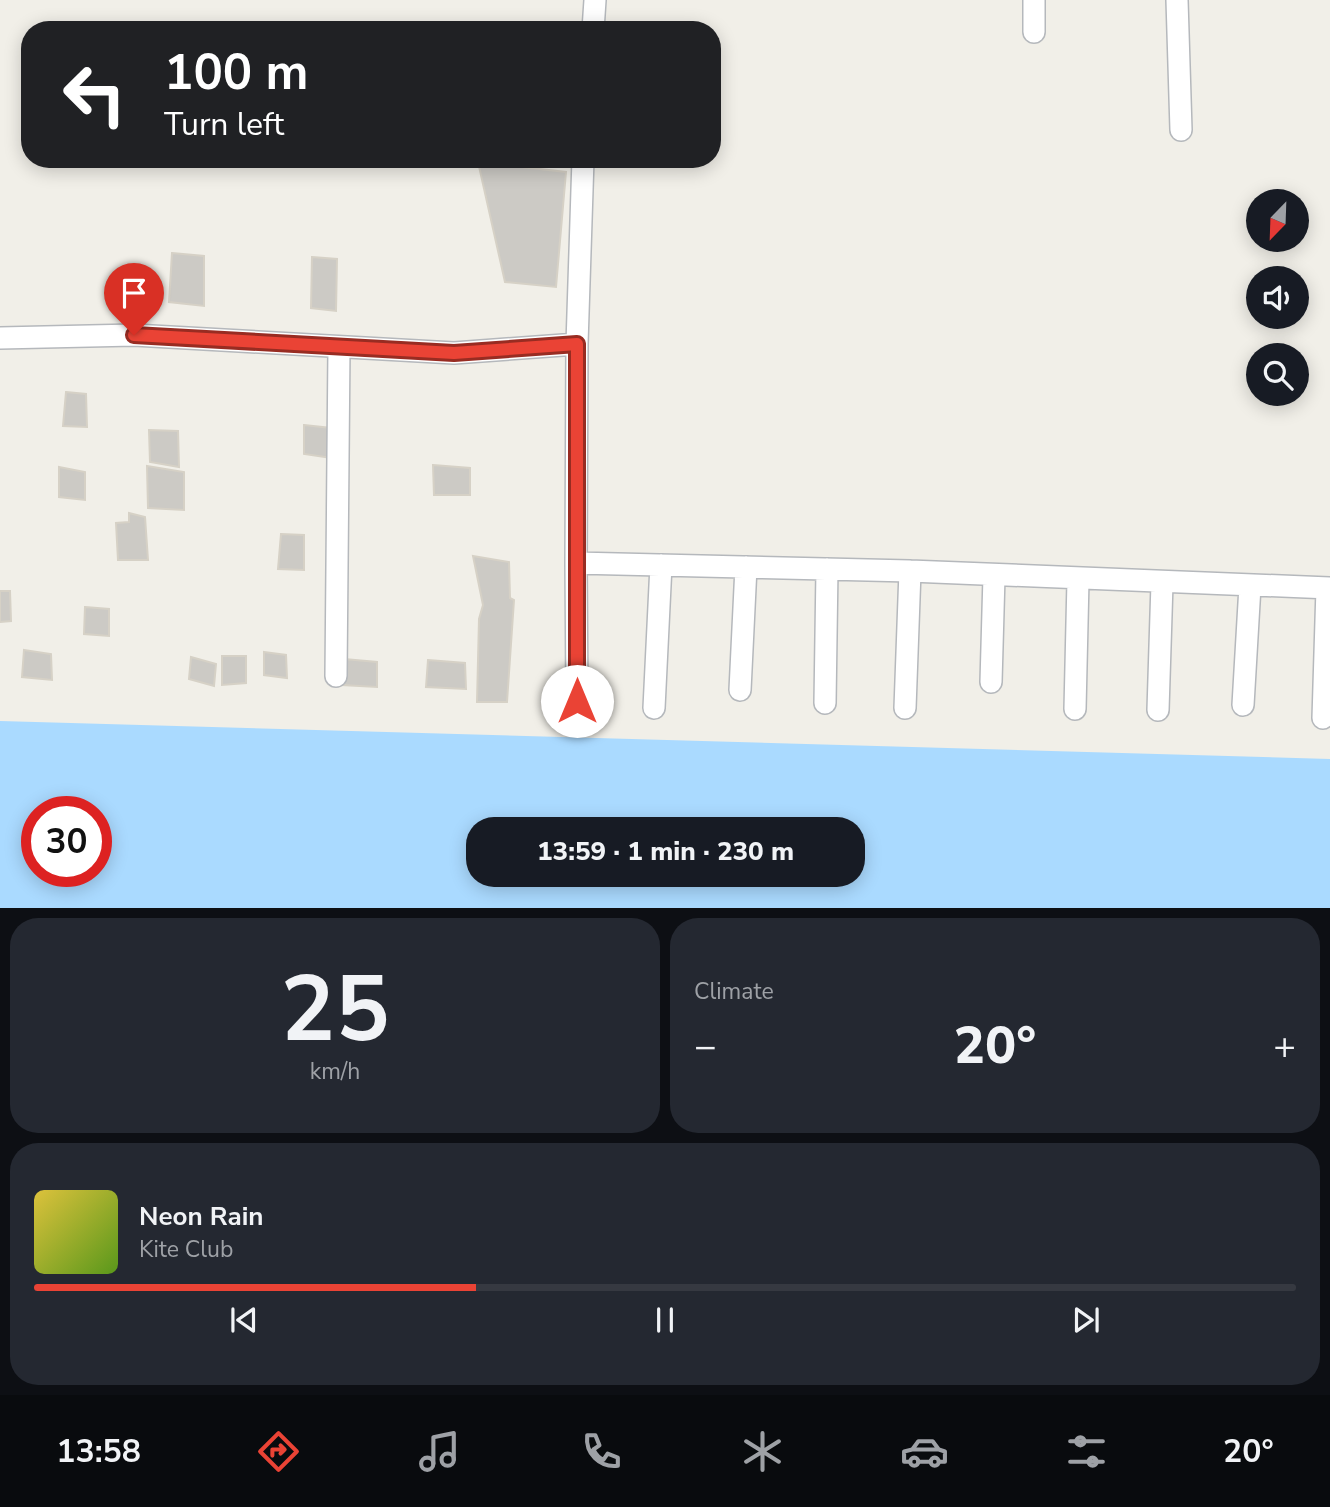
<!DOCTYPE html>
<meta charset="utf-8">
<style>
:root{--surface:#171b24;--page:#242831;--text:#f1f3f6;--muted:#9ea1a6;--line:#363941;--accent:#ea4335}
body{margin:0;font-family:"Nunito Sans",sans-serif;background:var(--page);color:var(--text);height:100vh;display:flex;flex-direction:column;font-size:26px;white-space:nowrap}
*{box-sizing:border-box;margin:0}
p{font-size:23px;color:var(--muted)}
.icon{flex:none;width:38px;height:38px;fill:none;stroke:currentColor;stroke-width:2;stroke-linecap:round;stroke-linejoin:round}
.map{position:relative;height:908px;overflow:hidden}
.side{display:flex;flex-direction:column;gap:10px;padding:10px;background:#0d0f14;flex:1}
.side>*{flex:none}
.banner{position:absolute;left:21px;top:21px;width:700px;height:147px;border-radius:28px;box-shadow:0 4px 18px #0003;background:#202124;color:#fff;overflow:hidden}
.needle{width:46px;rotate:203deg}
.tools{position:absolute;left:1246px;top:189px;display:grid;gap:14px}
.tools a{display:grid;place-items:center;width:63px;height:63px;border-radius:50%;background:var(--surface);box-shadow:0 4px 18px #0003;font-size:35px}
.speed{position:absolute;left:21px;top:796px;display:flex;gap:14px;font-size:35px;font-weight:700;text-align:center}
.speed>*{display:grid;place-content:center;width:91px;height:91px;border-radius:50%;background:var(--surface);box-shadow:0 4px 18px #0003;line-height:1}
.speed .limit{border:10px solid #d22;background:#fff;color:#111}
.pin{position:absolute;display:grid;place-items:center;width:60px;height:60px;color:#fff;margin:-72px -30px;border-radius:50% 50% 50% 0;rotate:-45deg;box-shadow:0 0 7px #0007}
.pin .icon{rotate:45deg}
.me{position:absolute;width:77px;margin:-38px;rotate:0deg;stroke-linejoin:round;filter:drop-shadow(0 0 5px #0008)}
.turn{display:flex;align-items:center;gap:24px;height:147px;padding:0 28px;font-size:32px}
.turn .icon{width:91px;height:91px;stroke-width:2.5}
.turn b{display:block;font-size:49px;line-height:60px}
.big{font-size:52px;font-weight:800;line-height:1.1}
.side .card{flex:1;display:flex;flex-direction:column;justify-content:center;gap:10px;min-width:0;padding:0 24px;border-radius:28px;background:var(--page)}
.side .dial{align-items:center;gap:0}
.dial b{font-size:91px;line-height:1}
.song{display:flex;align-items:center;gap:21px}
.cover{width:84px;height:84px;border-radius:10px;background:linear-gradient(135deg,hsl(50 70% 55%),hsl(90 70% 35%))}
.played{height:7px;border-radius:4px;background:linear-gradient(90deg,var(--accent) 35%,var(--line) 35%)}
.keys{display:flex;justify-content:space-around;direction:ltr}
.heat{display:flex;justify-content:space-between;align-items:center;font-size:38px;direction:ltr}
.side .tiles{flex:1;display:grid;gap:10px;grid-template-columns:1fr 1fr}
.card:last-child{grid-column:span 2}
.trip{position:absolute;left:466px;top:817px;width:399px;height:70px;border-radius:28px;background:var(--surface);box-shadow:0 4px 18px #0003;font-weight:800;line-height:70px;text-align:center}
.tabs{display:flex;height:112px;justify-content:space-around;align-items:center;background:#090b0e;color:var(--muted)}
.tabs .icon{width:49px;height:49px}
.tabs .active{color:var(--accent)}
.tabs b{font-size:32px;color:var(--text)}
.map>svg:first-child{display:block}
</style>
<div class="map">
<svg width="1330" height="909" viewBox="0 0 1330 909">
<rect width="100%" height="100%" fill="#f1efe8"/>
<path fill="#aadaff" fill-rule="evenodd" d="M0,721L1330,759V908H0ZM37,812H96V872H37ZM478,830H852V875H478Z"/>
<path fill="#cccac5" stroke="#d6d1c6" stroke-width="2" d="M478,162L566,172L556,287L505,282Z
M172,253L204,256V306L169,302Z
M312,257L337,259L336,311L311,308Z
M66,392L86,394L87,427L63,426Z
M304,425L331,428L332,458L304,454Z
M149,430L178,431L179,467L150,462Z
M433,465L470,468V495H434Z
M147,466L184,472V510L148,508Z
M59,467L85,472V500L59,497Z
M129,513L145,517L148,560H118L116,523L129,522Z
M281,534L304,535V570L278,569Z
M473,556L509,562L510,598L514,600L507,702H477L479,619L483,605Z
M0,591H10L11,621L0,622Z
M85,607L109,609V636L84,634Z
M24,650L51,654L52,680L22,677Z
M264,652L286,655L287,678L264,675Z
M222,656H246V683L222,685Z
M191,657L216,664L214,686L189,679Z
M344,659L377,662V687L342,685Z
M428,660L465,663L466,689L426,687Z"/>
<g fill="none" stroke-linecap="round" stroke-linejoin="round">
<defs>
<path id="minor" d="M1177,0L1181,130
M593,30L595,0
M1034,32V0
M0,338L134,335L454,353L577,344L583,159
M577,344L576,563L910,571L1330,588
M576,563L577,701
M336,676L339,347
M991,682L994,576
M740,690L746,567
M825,703L827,569
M1243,705L1250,586
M654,708L661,565
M905,708L910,571
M1075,709L1078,580
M1158,710L1162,583
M1323,718L1327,588"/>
</defs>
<use href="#minor" stroke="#b5b8bc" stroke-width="24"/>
<use href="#minor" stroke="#fff" stroke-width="21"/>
</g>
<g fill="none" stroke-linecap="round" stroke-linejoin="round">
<defs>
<path id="route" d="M134,335L454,353L577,344V701"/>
</defs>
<use href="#route" stroke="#982c22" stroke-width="18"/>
<use href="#route" stroke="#ea4335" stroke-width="12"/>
</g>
</svg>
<div class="tools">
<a><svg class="needle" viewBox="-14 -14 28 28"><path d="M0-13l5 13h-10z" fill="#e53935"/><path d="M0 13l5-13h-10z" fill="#9ea1a6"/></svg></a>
<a><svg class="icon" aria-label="sound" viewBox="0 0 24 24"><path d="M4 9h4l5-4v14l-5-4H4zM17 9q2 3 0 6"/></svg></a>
<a><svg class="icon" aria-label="search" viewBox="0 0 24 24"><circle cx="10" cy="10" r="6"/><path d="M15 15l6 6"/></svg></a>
</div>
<div class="speed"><div class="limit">30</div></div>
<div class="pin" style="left:134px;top:335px;background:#d93025"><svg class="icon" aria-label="arrive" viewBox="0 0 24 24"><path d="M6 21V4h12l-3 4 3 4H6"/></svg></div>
<svg class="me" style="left:577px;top:701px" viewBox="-20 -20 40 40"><circle r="19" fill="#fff"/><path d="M0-13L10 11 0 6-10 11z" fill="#ea4335"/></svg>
<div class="trip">13:59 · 1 min · 230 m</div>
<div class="banner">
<div class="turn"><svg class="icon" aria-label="left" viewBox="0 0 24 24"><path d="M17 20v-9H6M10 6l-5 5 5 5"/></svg><div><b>100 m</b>Turn left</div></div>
</div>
</div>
<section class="side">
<div class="tiles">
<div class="card dial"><b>25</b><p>km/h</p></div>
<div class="card"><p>Climate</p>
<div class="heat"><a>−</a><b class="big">20°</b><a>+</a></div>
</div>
<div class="card">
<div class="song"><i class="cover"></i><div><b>Neon Rain</b><p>Kite Club</p></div></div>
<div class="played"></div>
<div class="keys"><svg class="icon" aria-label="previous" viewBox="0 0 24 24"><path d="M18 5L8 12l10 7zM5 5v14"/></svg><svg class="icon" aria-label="pause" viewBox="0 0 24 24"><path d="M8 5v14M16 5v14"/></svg><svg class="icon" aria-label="next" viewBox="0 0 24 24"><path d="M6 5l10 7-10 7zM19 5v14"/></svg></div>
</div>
</div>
</section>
<nav class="tabs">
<b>13:58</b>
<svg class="icon active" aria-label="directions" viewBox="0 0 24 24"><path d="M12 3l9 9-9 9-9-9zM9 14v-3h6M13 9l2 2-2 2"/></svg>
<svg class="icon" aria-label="music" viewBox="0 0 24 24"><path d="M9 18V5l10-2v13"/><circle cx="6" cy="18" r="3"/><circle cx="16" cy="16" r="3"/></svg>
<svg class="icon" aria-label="phone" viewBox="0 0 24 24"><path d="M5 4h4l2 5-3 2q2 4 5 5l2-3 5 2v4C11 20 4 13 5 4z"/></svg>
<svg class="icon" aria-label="climate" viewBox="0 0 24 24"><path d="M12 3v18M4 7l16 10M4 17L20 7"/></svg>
<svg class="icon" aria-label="car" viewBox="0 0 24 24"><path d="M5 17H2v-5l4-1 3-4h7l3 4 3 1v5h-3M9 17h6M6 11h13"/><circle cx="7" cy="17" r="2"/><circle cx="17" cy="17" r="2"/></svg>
<svg class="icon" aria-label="filters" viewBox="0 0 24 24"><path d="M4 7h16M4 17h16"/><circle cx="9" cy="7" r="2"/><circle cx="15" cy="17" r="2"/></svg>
<b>20°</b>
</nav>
